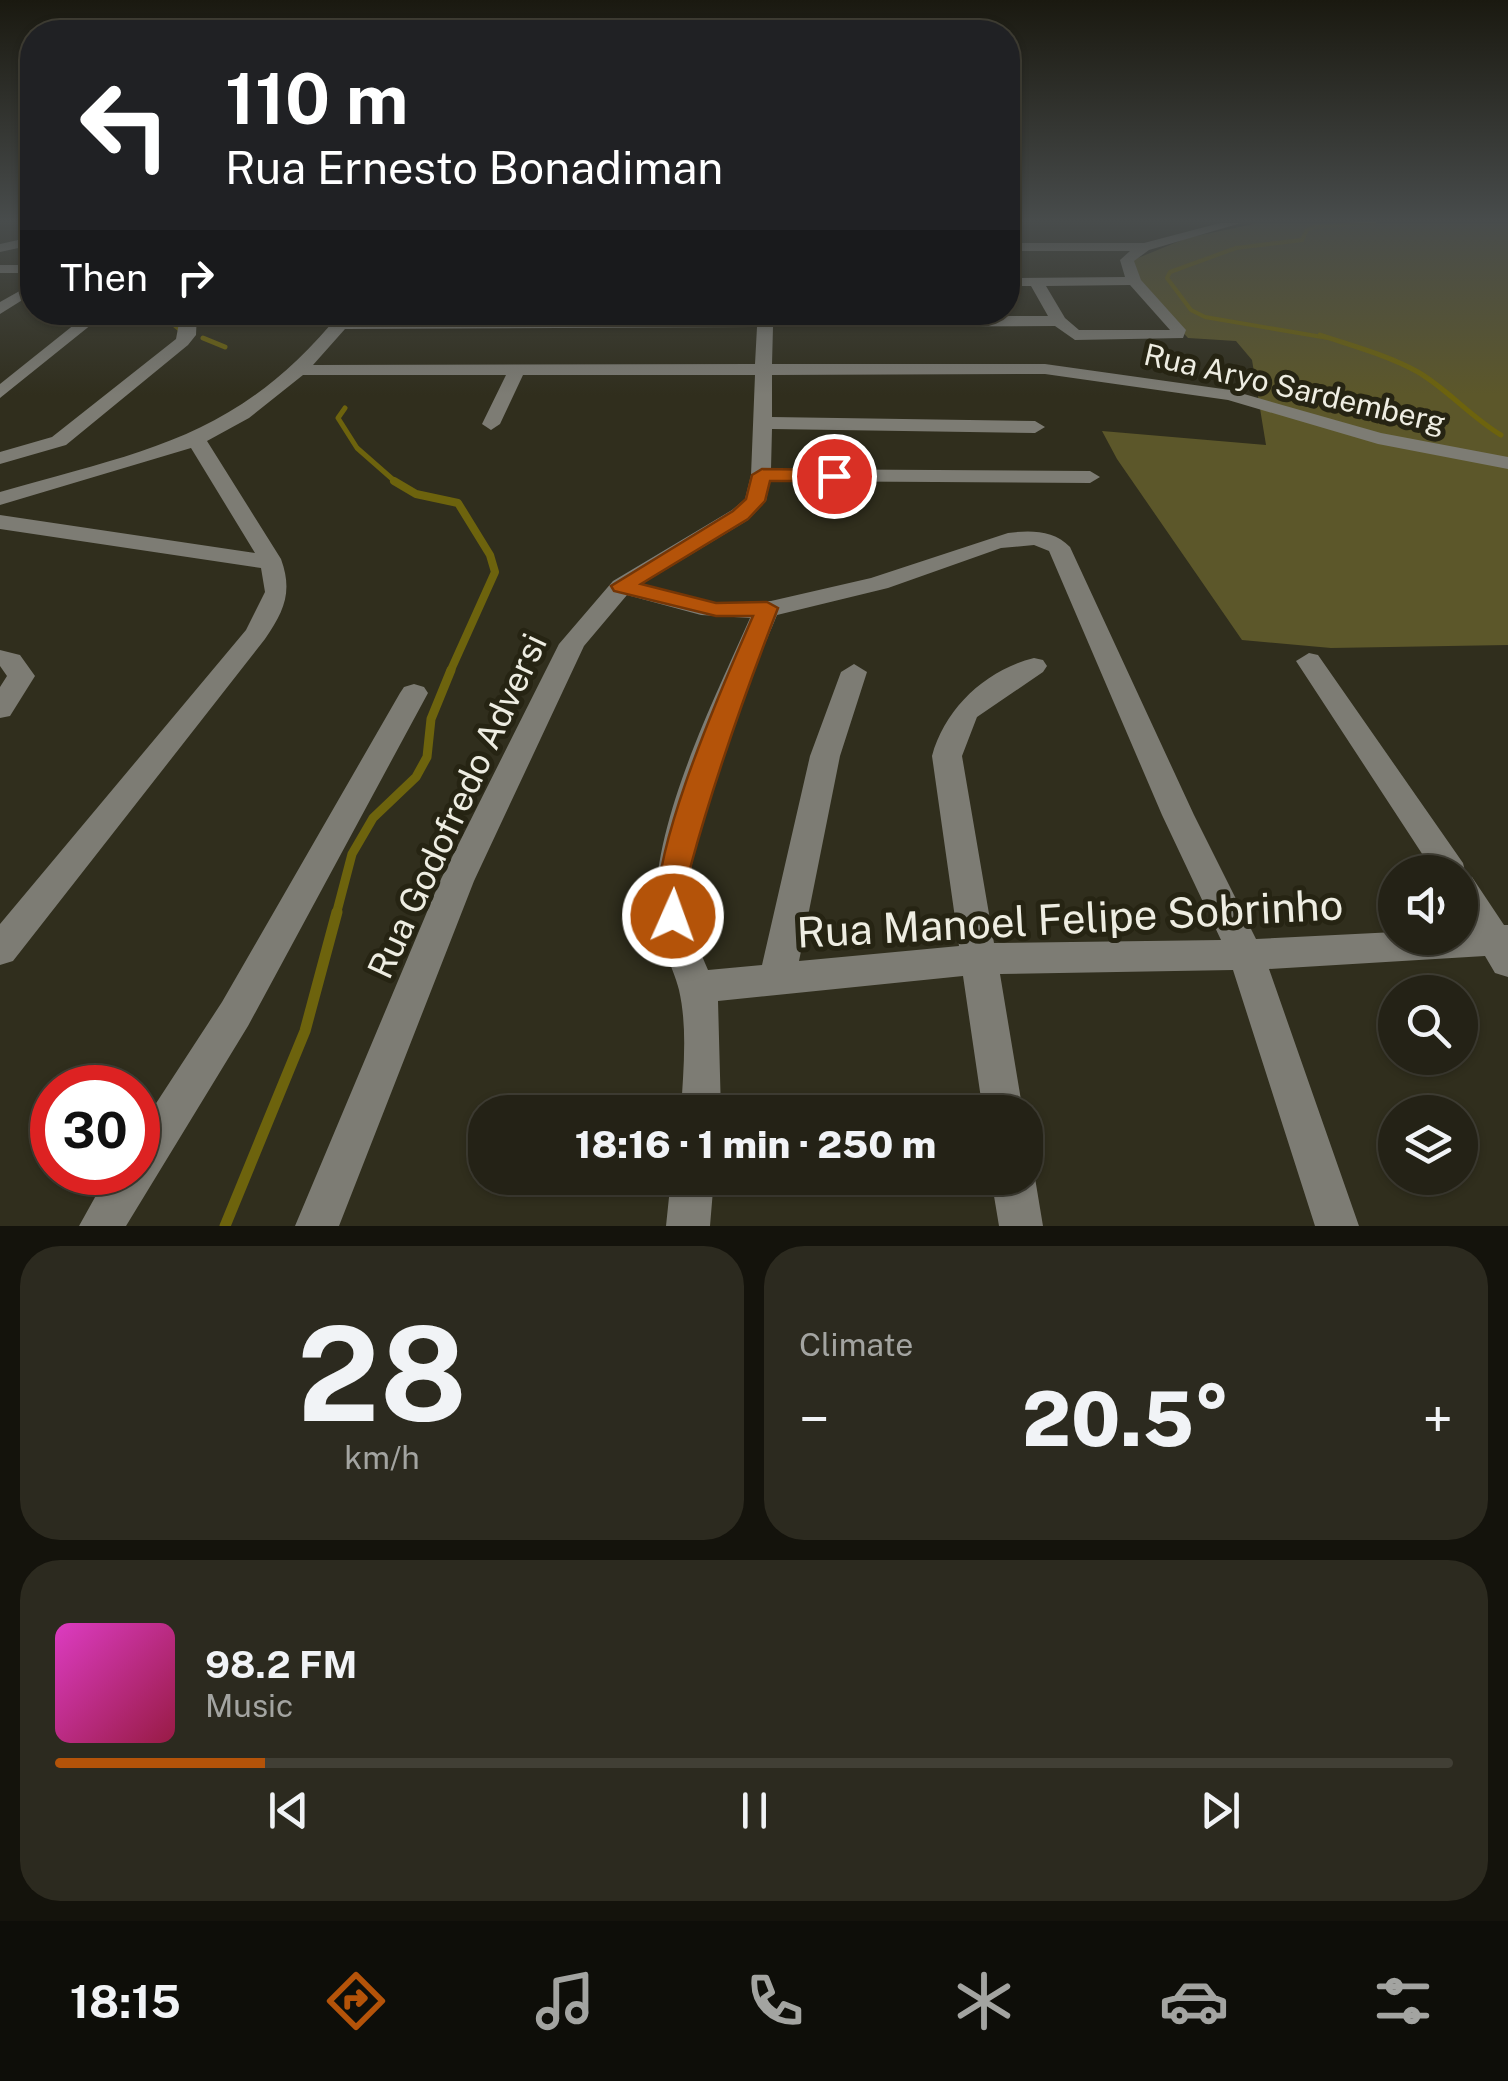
<!DOCTYPE html>
<meta charset="utf-8">
<style>
:root{--surface:#242216;--page:#2c2a1f;--text:#f1f3f6;--muted:#a3a4a1;--line:#413f35;--accent:#b45309}
body{margin:0;font-family:"Public Sans",sans-serif;background:var(--page);color:var(--text);height:100vh;display:flex;flex-direction:column;font-size:38px;white-space:nowrap}
*{box-sizing:border-box;margin:0}
p{font-size:32px;color:var(--muted)}
.icon{flex:none;width:55px;height:55px;fill:none;stroke:currentColor;stroke-width:2;stroke-linecap:round;stroke-linejoin:round}
.map{position:relative;height:1226px;overflow:hidden}
.side{display:flex;flex-direction:column;gap:20px;padding:20px;background:#14130c;flex:1}
.side>*{flex:none}
.guide{position:absolute;left:20px;top:20px;width:1000px;height:305px;border-radius:40px;box-shadow:0 2px 8px #0004,0 0 0 2px var(--line);background:#202124;color:#fff;overflow:hidden}
.buttons{position:absolute;left:1378px;top:855px;display:grid;gap:20px}
.buttons a{display:grid;place-items:center;width:100px;height:100px;border-radius:50%;background:var(--surface);box-shadow:0 2px 8px #0004,0 0 0 2px var(--line);font-size:50px}
.speed{position:absolute;left:30px;top:1065px;display:flex;gap:20px;font-size:50px;font-weight:700;text-align:center}
.speed>*{display:grid;place-content:center;width:130px;height:130px;border-radius:50%;background:var(--surface);box-shadow:0 2px 8px #0004,0 0 0 2px var(--line);line-height:1}
.speed .limit{border:15px solid #d22;background:#fff;color:#111}
.pin{position:absolute;display:grid;place-items:center;width:85px;height:85px;color:#fff;margin:-42px;border:5px solid #fff;border-radius:50%;box-shadow:0 2px 10px #0007}
.me{position:absolute;width:110px;margin:-55px;rotate:2deg;stroke-linejoin:round;filter:drop-shadow(0 0 8px #0008)}
.turn{display:flex;align-items:center;gap:35px;height:210px;padding:0 40px;font-size:45px}
.turn .icon{width:130px;height:130px;stroke-width:2.5}
.turn b{display:block;font-size:70px;line-height:85px}
.then{display:flex;align-items:center;height:95px;padding:0 40px;background:#0003;gap:20px;font-size:38px}
.big{font-size:75px;font-weight:800;line-height:1.1}
.side .tile{flex:1;display:flex;flex-direction:column;justify-content:center;gap:15px;min-width:0;padding:0 35px;border-radius:40px;background:var(--page)}
.side .dial{align-items:center;gap:0}
.dial b{font-size:130px;line-height:1}
.song{display:flex;align-items:center;gap:30px}
.cover{width:120px;height:120px;border-radius:15px;background:linear-gradient(135deg,hsl(310 70% 55%),hsl(340 70% 35%))}
.played{height:10px;border-radius:5px;background:linear-gradient(90deg,var(--accent) 15%,var(--line) 15%)}
.keys{display:flex;justify-content:space-around;direction:ltr}
.heat{display:flex;justify-content:space-between;align-items:center;font-size:55px;direction:ltr}
.side .tiles{flex:1;display:grid;gap:20px;grid-template-columns:1fr 1fr}
.tile:last-child{grid-column:span 2}
.trip{position:absolute;left:468px;top:1095px;width:575px;height:100px;border-radius:40px;background:var(--surface);box-shadow:0 2px 8px #0004,0 0 0 2px var(--line);font-weight:800;line-height:100px;text-align:center}
.tab-bar{display:flex;height:160px;justify-content:space-around;align-items:center;background:#0e0e09;color:var(--muted)}
.tab-bar .icon{width:70px;height:70px}
.tab-bar .current{color:var(--accent)}
.tab-bar b{font-size:45px;color:var(--text)}
.map>svg:first-child{display:block}
</style>
<div class="map">
<svg width="1508" height="1226" viewBox="0 0 1508 1226">
<rect width="100%" height="100%" fill="#302e1d"/>
<path fill="#5c572a" d="M1258,223H1508V645L1331,648L1242,640L1117,459L1102,431L1266,445L1252,360L1236,341L1188,338L1140,286L1133,260L1187,238Z"/>
<g fill="none" stroke-linecap="round" stroke-linejoin="round">
<path stroke="#6d630d" stroke-width="4" d="M170,312L166,319L180,330
M1328,338L1205,317L1191,310L1167,278L1170,272L1236,248L1302,240L1307,230L1314,227L1374,223"/>
<path stroke="#6d630d" stroke-width="5" d="M1320,335C1353,346 1387,355 1418,372C1447,389 1471,417 1501,435
M203,338L225,347
M345,408L338,418L357,448L398,484"/>
<path stroke="#6d630d" stroke-width="8" d="M394,481L416,494L458,503L490,555L495,572L450,672"/>
<path stroke="#6d630d" stroke-width="9" d="M336,915L352,854L373,818L416,777L427,757L431,719L451,670"/>
<path stroke="#6d630d" stroke-width="11" d="M225,1226L305,1031L337,912"/>
<path fill="#7d7c74" fill-rule="evenodd" d="M1220,223H1241L1149,250L1134,261L1141,280L1186,330L1183,338L1075,340L1055,326L773,327L772,364H1045L1230,390L1381,433L1508,457V469L1378,444L1228,400L1045,374L772,375V417L1035,421L1045,427L1035,433L772,429L771,469L1090,471L1100,477L1090,483L770,481L766,501L748,520L642,584L717,603L771,601L871,578L1008,533C1030,530 1054,530 1070,547L1194,815L1256,939L1395,932V938H1460V928L1468,927L1460,915V872H1434L1296,661L1309,653L1318,655L1463,863L1466,875L1472,877L1504,925H1508V977L1495,973L1485,956L1269,969L1359,1226H1315L1233,970L1000,974L1023,1112H983L963,976L718,1001L721,1112H681C683,1073 688,1029 679,990C673,965 658,943 656,917C650,827 714,700 750,618L701,615L627,595L584,646L474,881L339,1226H295L440,881L559,644L613,581L732,510L745,499L751,475L755,375H523L500,424L491,430L482,424L506,375H303L249,418L207,441L281,559C293,592 284,611 265,639L13,961L0,965V924L246,630L265,592L261,568L0,529V515L255,553L191,448L0,505V492C147,450 239,438 341,312H356L352,319L757,318V312H773V317L1048,316L1031,286H1008V278L1125,277L1120,260L1130,251H1008V243H1144ZM1130,285L1170,330H1079L1065,318L1046,286ZM757,327L755,364L313,365L345,329ZM1034,545L1049,551L1162,815L1221,940L994,943L962,756L977,717L1043,672L1047,666L1043,660L1034,658C986,670 945,708 932,756L959,946L799,961L840,756L867,672L854,664L841,672L810,756L762,965L708,970C701,953 693,937 691,919C680,831 744,696 777,615L888,588L1001,548Z
M32,237V245L0,252V244Z
M0,265H32V273H0Z
M32,284V294L0,314V302Z
M90,312H107L0,398V384Z
M181,312H197L196,335L188,345L66,445L0,464V452L52,437L176,339Z
M0,650L20,655L35,676L10,716L0,718V687L7,676L0,666Z
M414,684L424,687L428,693L248,1026L126,1226H79L109,1172H138V1131L222,1002L400,693L404,687Z
M1025,1161L1035,1178L1043,1226H999L991,1178H1025Z
M671,1178H714L710,1226H666Z"/>
</g>
<linearGradient id="sky" x2="0" y2="1"><stop stop-color="#1a1910"/><stop offset="0.56" stop-color="#484c4c"/><stop offset="1" stop-color="#484c4c" stop-opacity="0"/></linearGradient>
<rect width="1508" height="395" fill="url(#sky)"/>
<path fill="#b45309" stroke="#753606" stroke-width="2.5" d="M762,469L834,470L844,476L834,481H770L765,501L748,519L641,584L716,603L767,602L778,608C745,693 715,777 691,865C685,885 694,907 684,926L673,929L662,926C637,876 729,671 753,616H716L614,591L611,586L733,511L746,499L752,475Z"/>
<g text-anchor="middle" dominant-baseline="central" stroke-width="10" stroke-linejoin="round" paint-order="stroke">
<g font-size="30" fill="#eeede2" stroke="#262413">
<text transform="translate(1295 388) rotate(13)">Rua Aryo Sardemberg</text>
</g>
<g font-size="35" fill="#eeede2" stroke="#262413">
<text transform="translate(457 806) rotate(-65)">Rua Godofredo Adversi</text>
</g>
<g font-size="42" fill="#eeede2" stroke="#262413">
<text transform="translate(1070 918) rotate(-3)">Rua Manoel Felipe Sobrinho</text>
</g>
</g>
</svg>
<div class="buttons">
<a><svg class="icon" aria-label="sound" viewBox="0 0 24 24"><path d="M4 9h4l5-4v14l-5-4H4zM17 9q2 3 0 6"/></svg></a>
<a><svg class="icon" aria-label="search" viewBox="0 0 24 24"><circle cx="10" cy="10" r="6"/><path d="M15 15l6 6"/></svg></a>
<a><svg class="icon" aria-label="layers" viewBox="0 0 24 24"><path d="M12 4l9 5-9 5-9-5zM3 14l9 5 9-5"/></svg></a>
</div>
<div class="speed"><div class="limit">30</div></div>
<div class="pin" style="left:834px;top:476px;background:#d93025"><svg class="icon" aria-label="arrive" viewBox="0 0 24 24"><path d="M6 21V4h12l-3 4 3 4H6"/></svg></div>
<svg class="me" style="left:673px;top:916px" viewBox="-20 -20 40 40"><circle r="17" fill="#b45309" stroke="#fff" stroke-width="3"/><path d="M0-11L8 9 0 5-8 9z" fill="#fff"/></svg>
<div class="trip">18:16 · 1 min · 250 m</div>
<div class="guide">
<div class="turn"><svg class="icon" aria-label="left" viewBox="0 0 24 24"><path d="M17 20v-9H6M10 6l-5 5 5 5"/></svg><div><b>110 m</b>Rua Ernesto Bonadiman</div></div>
<div class="then">Then<svg class="icon" aria-label="right" viewBox="0 0 24 24"><path d="M7 20v-9h11M14 6l5 5-5 5"/></svg></div>
</div>
</div>
<section class="side">
<div class="tiles">
<div class="tile dial"><b>28</b><p>km/h</p></div>
<div class="tile"><p>Climate</p>
<div class="heat"><a>−</a><b class="big">20.5°</b><a>+</a></div>
</div>
<div class="tile">
<div class="song"><i class="cover"></i><div><b>98.2 FM</b><p>Music</p></div></div>
<div class="played"></div>
<div class="keys"><svg class="icon" aria-label="previous" viewBox="0 0 24 24"><path d="M18 5L8 12l10 7zM5 5v14"/></svg><svg class="icon" aria-label="pause" viewBox="0 0 24 24"><path d="M8 5v14M16 5v14"/></svg><svg class="icon" aria-label="next" viewBox="0 0 24 24"><path d="M6 5l10 7-10 7zM19 5v14"/></svg></div>
</div>
</div>
</section>
<nav class="tab-bar">
<b>18:15</b>
<svg class="icon current" aria-label="directions" viewBox="0 0 24 24"><path d="M12 3l9 9-9 9-9-9zM9 14v-3h6M13 9l2 2-2 2"/></svg>
<svg class="icon" aria-label="music" viewBox="0 0 24 24"><path d="M9 18V5l10-2v13"/><circle cx="6" cy="18" r="3"/><circle cx="16" cy="16" r="3"/></svg>
<svg class="icon" aria-label="phone" viewBox="0 0 24 24"><path d="M5 4h4l2 5-3 2q2 4 5 5l2-3 5 2v4C11 20 4 13 5 4z"/></svg>
<svg class="icon" aria-label="climate" viewBox="0 0 24 24"><path d="M12 3v18M4 7l16 10M4 17L20 7"/></svg>
<svg class="icon" aria-label="car" viewBox="0 0 24 24"><path d="M5 17H2v-5l4-1 3-4h7l3 4 3 1v5h-3M9 17h6M6 11h13"/><circle cx="7" cy="17" r="2"/><circle cx="17" cy="17" r="2"/></svg>
<svg class="icon" aria-label="filters" viewBox="0 0 24 24"><path d="M4 7h16M4 17h16"/><circle cx="9" cy="7" r="2"/><circle cx="15" cy="17" r="2"/></svg>
</nav>
